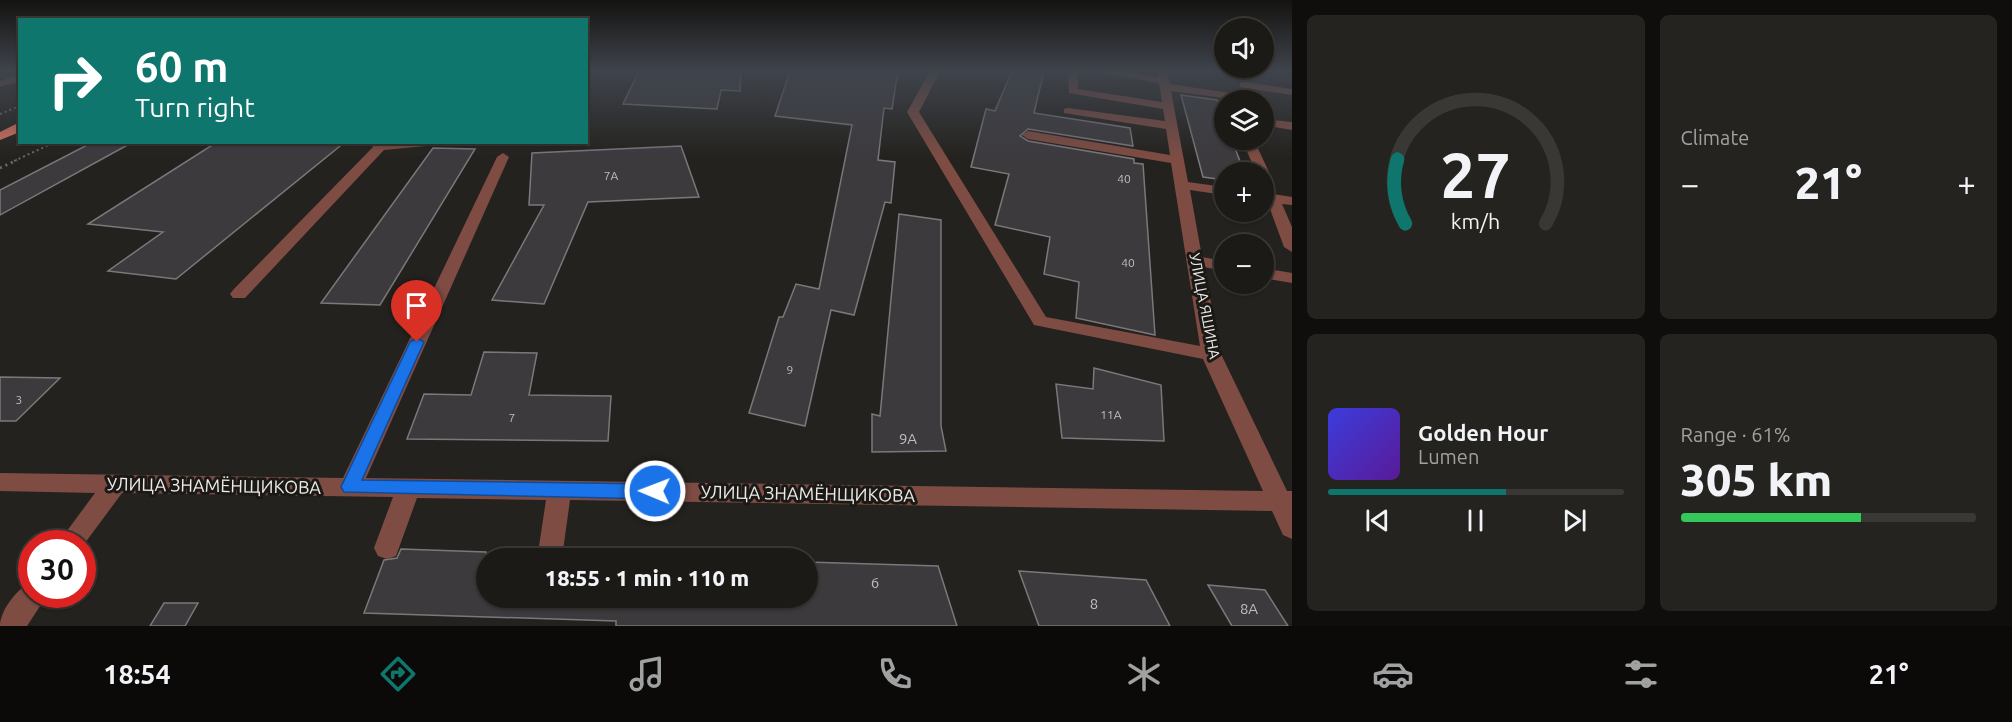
<!DOCTYPE html>
<meta charset="utf-8">
<style>
:root{--surface:#1b1a16;--page:#24231f;--text:#f1f3f6;--muted:#a0a1a1;--line:#393835;--accent:#0f766e}
body{margin:0;font-family:Ubuntu,sans-serif;background:var(--page);color:var(--text);height:100vh;display:flex;flex-direction:column;font-size:22px;white-space:nowrap}
*{box-sizing:border-box;margin:0}
p{font-size:20px;color:var(--muted)}
.icon{flex:none;width:33px;height:33px;fill:none;stroke:currentColor;stroke-width:2;stroke-linecap:round;stroke-linejoin:round}
.map{position:relative;flex:1;overflow:hidden}
.panel{display:flex;flex-direction:column;gap:15px;padding:15px;background:#0f0e0c;width:720px}
.panel>*{flex:none}
.top-card{position:absolute;left:18px;top:18px;width:570px;height:126px;border-radius:0px;box-shadow:0 2px 4px #0004,0 0 0 2px var(--line);background:#0f766e;color:#fff;overflow:hidden}
.controls{position:absolute;left:1214px;top:18px;display:grid;gap:12px}
.controls a{display:grid;place-items:center;width:60px;height:60px;border-radius:50%;background:var(--surface);box-shadow:0 2px 4px #0004,0 0 0 2px var(--line);font-size:30px}
.speed{position:absolute;left:18px;top:530px;display:flex;gap:12px;font-size:30px;font-weight:700;text-align:center}
.speed>*{display:grid;place-content:center;width:78px;height:78px;border-radius:50%;background:var(--surface);box-shadow:0 2px 4px #0004,0 0 0 2px var(--line);line-height:1}
.speed .limit{border:9px solid #d22;background:#fff;color:#111}
.pin{position:absolute;display:grid;place-items:center;width:51px;height:51px;color:#fff;margin:-62px -26px;border-radius:50% 50% 50% 0;rotate:-45deg;box-shadow:0 0 6px #0007}
.pin .icon{rotate:45deg}
.me{position:absolute;width:66px;margin:-33px;rotate:271deg;stroke-linejoin:round;filter:drop-shadow(0 0 4px #0008)}
.turn{display:flex;align-items:center;gap:21px;height:126px;padding:0 18px;font-size:27px}
.turn .icon{width:78px;height:78px;stroke-width:2.5}
.turn b{display:block;font-size:42px;line-height:51px}
.big{font-size:45px;font-weight:800;line-height:1.1}
.panel .widget{flex:1;display:flex;flex-direction:column;justify-content:center;gap:9px;min-width:0;padding:0 21px;border-radius:9px;background:var(--page)}
.panel .dial{align-items:center;gap:0}
.dial svg{height:156px;overflow:visible;fill:none;stroke:var(--line);stroke-width:7;stroke-linecap:round;text-anchor:middle}
.dial text{fill:var(--text);stroke:none}
.song{display:flex;align-items:center;gap:18px}
.cover{width:72px;height:72px;border-radius:9px;background:linear-gradient(135deg,hsl(240 70% 55%),hsl(270 70% 35%))}
.played{height:6px;border-radius:3px;background:linear-gradient(90deg,var(--accent) 60%,var(--line) 60%)}
.keys{display:flex;justify-content:space-around;direction:ltr}
.heat{display:flex;justify-content:space-between;align-items:center;font-size:33px;direction:ltr}
.charge{height:9px;border-radius:4px;background:linear-gradient(90deg,#34c759 61%,var(--line) 0)}
.panel .tiles{flex:1;display:grid;gap:15px;grid-template-columns:repeat(2,1fr)}
.trip{position:absolute;left:476px;top:548px;width:342px;height:60px;border-radius:30px;background:var(--surface);box-shadow:0 2px 4px #0004,0 0 0 2px var(--line);font-weight:800;line-height:60px;text-align:center}
.dock{display:flex;height:96px;justify-content:space-around;align-items:center;background:#0b0a09;color:var(--muted)}
.dock .icon{width:42px;height:42px}
.dock .active{color:var(--accent)}
.dock b{font-size:27px;color:var(--text)}
main{display:flex;flex:1;min-height:0}
.map>svg:first-child{display:block}
</style>
<main>
<div class="map">
<svg width="1292" height="626" viewBox="0 0 1292 626">
<rect width="100%" height="100%" fill="#24221e"/>
<path fill="#3d3a3e" stroke="#7b787c" stroke-width="1.5" d="M639,71H741L740,91L721,90L717,109L623,104Z
M790,71H898L892,109L884,108L878,160L895,162L891,203L885,202L854,315L831,310L805,426L749,413L779,317H783L796,284L819,289L852,125L775,116Z
M1012,71H1044L1034,113L1130,128L1133,146L1028,129L1020,136L1028,141L1134,159V163L1143,164L1155,335L1076,318L1079,282L1044,274L1050,237L995,225L1009,174L971,167L986,109L995,111Z
M1181,95L1217,100L1224,119V140H1232L1244,172H1224V180L1203,177Z
M93,142H133L0,215V190Z
M217,142H345L176,279L108,271L163,232L88,224Z
M681,146L699,197L588,202L544,304L492,300L544,205H529L532,153Z
M433,148L475,149L380,305L321,303Z
M899,214L941,220V426L946,451L872,452V414L880,416Z
M484,352L537,353L529,395L611,396L608,441L407,439L424,394L471,395Z
M1094,368L1161,385L1164,441L1062,438L1056,384L1093,389Z
M0,377L60,378L16,421H0Z
M401,549L486,552V597H807V562L938,566L957,626H616V621L364,613L384,560L397,558Z
M1019,571L1146,580L1170,626H1039Z
M1208,585L1265,590L1288,626H1232Z
M164,603H198L185,626H150Z"/>
<g fill="none" stroke-linecap="round" stroke-linejoin="round">
<path stroke="#6c6a67" stroke-width="2" stroke-dasharray="2 3" stroke-linecap="butt" d="M0,114L20,106
M14,161L55,142"/>
<path stroke="#6c6a67" stroke-width="3" stroke-dasharray="2 4" stroke-linecap="butt" d="M0,168L17,160"/>
<path fill="#7e4c43" fill-rule="evenodd" d="M930,71H940L919,112L1046,317L1200,346L1171,163L1028,139L1022,135L1028,131L1170,155L1166,129L1064,113V109L1068,108L1165,121L1163,109L1069,93L1068,71H1078V89L1162,102L1159,83L1090,71H1114L1158,77L1157,71H1167L1170,84L1250,96V100H1240L1171,91L1188,182L1224,187V195L1190,190L1202,257L1224,261V271L1204,267L1221,354L1287,491H1292V539L1283,535L1272,511L570,500L562,558H540L538,553L546,500L417,498L396,556L387,559L378,556L374,548L393,497L122,493L82,547V543H58L95,493L0,491V473L343,478L497,157L503,153L509,157L366,478L1263,491L1203,359L1034,325L907,112Z
M20,74V81L0,87V81Z
M1244,82L1292,89V95L1240,87V83Z
M1263,119L1292,122V130L1263,125Z
M1242,140H1254L1269,172L1267,175L1256,172Z
M369,142H432L426,146L384,150L245,298H233L230,294L233,290L373,147Z
M1273,194L1292,197V205L1282,204L1292,227V252L1284,247L1266,198Z
M1263,268L1292,273V283L1263,278Z
M32,582V594H48L27,626H0C0,611 17,588 32,582Z"/>
<path fill="#d97260" fill-rule="evenodd" d="M16,124H20V132L0,140V132Z"/>
</g>
<linearGradient id="sky" x2="0" y2="1"><stop stop-color="#141310"/><stop offset="0.45" stop-color="#3f444c"/><stop offset="1" stop-color="#3f444c" stop-opacity="0"/></linearGradient>
<rect width="1292" height="158" fill="url(#sky)"/>
<path fill="#1a73e8" stroke="#114b97" stroke-width="1.5" d="M417,338L424,342L362,480L655,484L661,486L664,491L661,496L655,499L344,492L341,487L410,342Z"/>
<g text-anchor="middle" dominant-baseline="central" stroke-width="6" stroke-linejoin="round" paint-order="stroke">
<g font-size="12" fill="#c0bebd">
<text x="611" y="175">7А</text>
<text x="1124" y="178">40</text>
<text x="1128" y="262">40</text>
<text x="790" y="369">9</text>
<text x="19" y="399">3</text>
<text x="1111" y="414">11А</text>
<text x="512" y="417">7</text>
</g>
<g font-size="15" fill="#ebeae7" stroke="#1b1915">
<text transform="translate(1205 306) rotate(79)">УЛИЦА ЯШИНА</text>
</g>
<g font-size="15" fill="#c0bebd">
<text x="908" y="438">9А</text>
<text x="875" y="582">6</text>
<text x="1094" y="603">8</text>
<text x="1249" y="608">8А</text>
</g>
<g font-size="18" fill="#ebeae7" stroke="#1b1915">
<text transform="translate(214 485) rotate(1)">УЛИЦА ЗНАМЁНЩИКОВА</text>
<text transform="translate(808 493) rotate(1)">УЛИЦА ЗНАМЁНЩИКОВА</text>
</g>
</g>
</svg>
<div class="controls">
<a><svg class="icon" aria-label="sound" viewBox="0 0 24 24"><path d="M4 9h4l5-4v14l-5-4H4zM17 9q2 3 0 6"/></svg></a>
<a><svg class="icon" aria-label="layers" viewBox="0 0 24 24"><path d="M12 4l9 5-9 5-9-5zM3 14l9 5 9-5"/></svg></a>
<a>+</a>
<a>−</a>
</div>
<div class="speed"><div class="limit">30</div></div>
<div class="pin" style="left:417px;top:342px;background:#d93025"><svg class="icon" aria-label="arrive" viewBox="0 0 24 24"><path d="M6 21V4h12l-3 4 3 4H6"/></svg></div>
<svg class="me" style="left:655px;top:491px" viewBox="-20 -20 40 40"><circle r="17" fill="#1a73e8" stroke="#fff" stroke-width="3"/><path d="M0-11L8 9 0 5-8 9z" fill="#fff"/></svg>
<div class="trip">18:55 · 1 min · 110 m</div>
<div class="top-card">
<div class="turn"><svg class="icon" aria-label="right" viewBox="0 0 24 24"><path d="M7 20v-9h11M14 6l5 5-5 5"/></svg><div><b>60 m</b>Turn right</div></div>
</div>
</div>
<section class="panel">
<div class="tiles">
<div class="widget dial"><svg viewBox="0 0 100 80">
<path d="M14 69A42 42 0 1 1 86 69"/>
<path d="M14 69A42 42 0 0 1 10 36" stroke="#0f766e"/>
<text x="50" y="56" font-size="32" font-weight="700">27</text>
<text x="50" y="72" font-size="11">km/h</text>
</svg></div>
<div class="widget"><p>Climate</p>
<div class="heat"><a>−</a><b class="big">21°</b><a>+</a></div>
</div>
<div class="widget">
<div class="song"><i class="cover"></i><div><b>Golden Hour</b><p>Lumen</p></div></div>
<div class="played"></div>
<div class="keys"><svg class="icon" aria-label="previous" viewBox="0 0 24 24"><path d="M18 5L8 12l10 7zM5 5v14"/></svg><svg class="icon" aria-label="pause" viewBox="0 0 24 24"><path d="M8 5v14M16 5v14"/></svg><svg class="icon" aria-label="next" viewBox="0 0 24 24"><path d="M6 5l10 7-10 7zM19 5v14"/></svg></div>
</div>
<div class="widget"><p>Range · 61%</p><b class="big">305 km</b><div class="charge"></div></div>
</div>
</section>
</main>
<nav class="dock">
<b>18:54</b>
<svg class="icon active" aria-label="directions" viewBox="0 0 24 24"><path d="M12 3l9 9-9 9-9-9zM9 14v-3h6M13 9l2 2-2 2"/></svg>
<svg class="icon" aria-label="music" viewBox="0 0 24 24"><path d="M9 18V5l10-2v13"/><circle cx="6" cy="18" r="3"/><circle cx="16" cy="16" r="3"/></svg>
<svg class="icon" aria-label="phone" viewBox="0 0 24 24"><path d="M5 4h4l2 5-3 2q2 4 5 5l2-3 5 2v4C11 20 4 13 5 4z"/></svg>
<svg class="icon" aria-label="climate" viewBox="0 0 24 24"><path d="M12 3v18M4 7l16 10M4 17L20 7"/></svg>
<svg class="icon" aria-label="car" viewBox="0 0 24 24"><path d="M5 17H2v-5l4-1 3-4h7l3 4 3 1v5h-3M9 17h6M6 11h13"/><circle cx="7" cy="17" r="2"/><circle cx="17" cy="17" r="2"/></svg>
<svg class="icon" aria-label="filters" viewBox="0 0 24 24"><path d="M4 7h16M4 17h16"/><circle cx="9" cy="7" r="2"/><circle cx="15" cy="17" r="2"/></svg>
<b>21°</b>
</nav>
